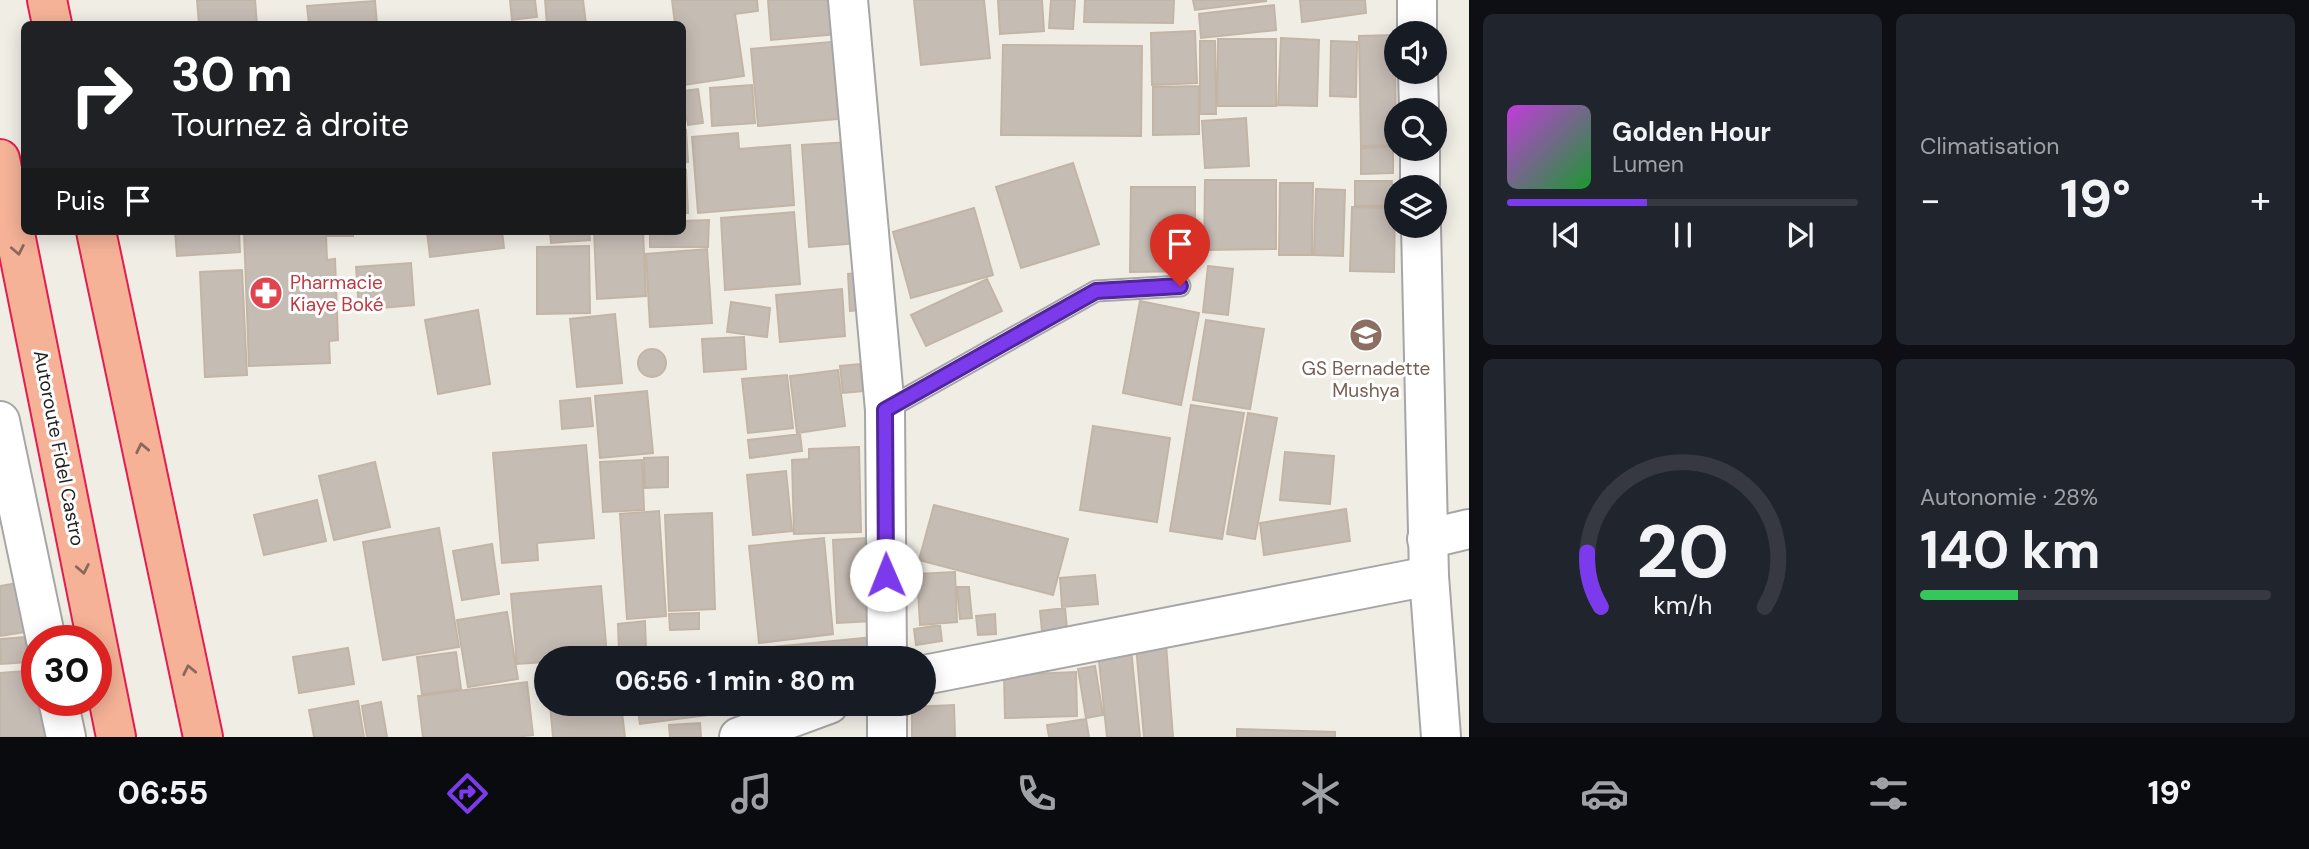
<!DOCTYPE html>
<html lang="fr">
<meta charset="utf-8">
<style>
:root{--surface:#171b24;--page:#20242c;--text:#f1f3f6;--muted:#9ea1a6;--line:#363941;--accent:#7c3aed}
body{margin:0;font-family:"DM Sans",sans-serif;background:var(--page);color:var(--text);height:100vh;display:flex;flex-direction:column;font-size:26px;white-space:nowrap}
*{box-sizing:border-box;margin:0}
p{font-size:23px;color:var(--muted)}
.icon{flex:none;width:38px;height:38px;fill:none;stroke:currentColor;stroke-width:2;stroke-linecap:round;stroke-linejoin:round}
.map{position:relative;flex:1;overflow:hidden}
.side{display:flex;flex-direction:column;gap:14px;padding:14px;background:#0d0f14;width:840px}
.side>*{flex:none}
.guide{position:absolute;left:21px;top:21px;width:665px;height:214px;border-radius:10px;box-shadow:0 4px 18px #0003;background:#202124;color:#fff;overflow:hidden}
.fabs{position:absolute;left:1384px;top:21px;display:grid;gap:14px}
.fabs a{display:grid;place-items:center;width:63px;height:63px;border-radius:50%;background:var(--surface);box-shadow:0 4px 18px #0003;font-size:35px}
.speed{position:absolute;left:21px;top:625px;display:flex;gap:14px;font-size:35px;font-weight:700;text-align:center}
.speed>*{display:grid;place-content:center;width:91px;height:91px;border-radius:50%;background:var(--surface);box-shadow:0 4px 18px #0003;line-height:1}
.speed .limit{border:10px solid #d22;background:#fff;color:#111}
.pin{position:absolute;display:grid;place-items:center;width:60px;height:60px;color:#fff;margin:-72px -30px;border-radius:50% 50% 50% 0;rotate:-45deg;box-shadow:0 0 7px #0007}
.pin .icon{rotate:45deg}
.me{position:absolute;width:77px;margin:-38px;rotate:359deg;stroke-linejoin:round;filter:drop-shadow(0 0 5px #0008)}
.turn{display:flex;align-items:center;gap:24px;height:147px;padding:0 35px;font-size:32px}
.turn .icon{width:91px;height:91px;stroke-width:2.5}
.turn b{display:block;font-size:49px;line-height:60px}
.then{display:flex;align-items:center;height:66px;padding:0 35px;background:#0003;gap:14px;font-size:26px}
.big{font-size:52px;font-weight:700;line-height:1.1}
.side .tile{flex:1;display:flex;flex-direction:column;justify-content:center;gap:10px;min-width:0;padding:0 24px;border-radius:10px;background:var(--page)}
.side .dial{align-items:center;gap:0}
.dial svg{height:182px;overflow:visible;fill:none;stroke:var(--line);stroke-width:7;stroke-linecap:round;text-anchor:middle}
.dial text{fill:var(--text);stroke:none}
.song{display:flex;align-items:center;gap:21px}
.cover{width:84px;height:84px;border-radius:10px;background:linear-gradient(135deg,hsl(290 70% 55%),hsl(130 70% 35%))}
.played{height:7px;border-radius:4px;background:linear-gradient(90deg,var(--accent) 40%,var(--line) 40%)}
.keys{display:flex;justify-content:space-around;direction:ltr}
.heat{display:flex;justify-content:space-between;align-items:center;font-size:38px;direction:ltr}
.charge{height:10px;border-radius:5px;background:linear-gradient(90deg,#34c759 28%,var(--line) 0)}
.side .tiles{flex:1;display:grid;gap:14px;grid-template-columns:repeat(2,1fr)}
.trip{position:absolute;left:534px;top:646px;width:402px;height:70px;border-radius:35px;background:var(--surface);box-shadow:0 4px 18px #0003;font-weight:700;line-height:70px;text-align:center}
.tab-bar{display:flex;height:112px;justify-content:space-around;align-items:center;background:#090b0e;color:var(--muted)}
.tab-bar .icon{width:49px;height:49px}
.tab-bar .active{color:var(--accent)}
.tab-bar b{font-size:32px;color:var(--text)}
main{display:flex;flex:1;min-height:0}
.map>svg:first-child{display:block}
</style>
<main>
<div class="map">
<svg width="1469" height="737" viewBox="0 0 1469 737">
<rect width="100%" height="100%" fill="#f0ede5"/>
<path fill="#c5bcb4" stroke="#c3b5a6" stroke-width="2" d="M197,0H255L257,24H199Z
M510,0H535L537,17L512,20Z
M545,0H583L586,24H547Z
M672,0H757L758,11L735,14L744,76L683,85L682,24H675Z
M768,0H834L837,34L771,40Z
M914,0H984L990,58L921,65Z
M998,0H1042L1044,31L1000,34Z
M1051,0H1075L1073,29L1049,28Z
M1085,0H1174L1173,23L1084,22Z
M1193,0H1266V1L1195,10Z
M1300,0H1365L1366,13L1302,22Z
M375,1L377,24H309L307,6Z
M1274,5L1276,30L1201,38L1199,14Z
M1195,31L1197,83L1152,85L1151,33Z
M1395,35L1396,145L1361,146L1359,36Z
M1281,38L1319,40L1317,106L1278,105Z
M1218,39H1276V106H1217Z
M842,41L848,118L758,126L751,49Z
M1200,41H1215L1216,114H1200Z
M1331,41L1357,42L1356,97L1330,96Z
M1003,45L1142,46L1141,136L1001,135Z
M752,85L755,123L712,126L710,88Z
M1199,86V134L1153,135V87Z
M698,89L703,123L688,125L682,91Z
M1246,118L1249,166L1205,168L1202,121Z
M686,130L688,162L682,163V131Z
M738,133L739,149L790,145L794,205L698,213L692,137Z
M850,142L859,243L809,247L802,145Z
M1393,147V173L1361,174V148Z
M1073,163L1099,244L1021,268L996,187Z
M686,170L688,213H682V171Z
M1205,180H1276V249L1204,250Z
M1355,181H1392L1391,206H1355Z
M1280,183H1313L1312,255H1279Z
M1131,187H1195V271L1130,272Z
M1316,189L1345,190L1343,256L1314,255Z
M1352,207L1395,208L1394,272L1350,271Z
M974,208L993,275L911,298L893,232Z
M794,212L800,284L725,290L721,218Z
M709,220L708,247H650V231H682V221Z
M175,231H239L240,252L177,256Z
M244,231H353V236H326L327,260L335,259L338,340L329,341L330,363L249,366Z
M427,231H502L504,248L430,257Z
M550,231H589L590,240L551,243Z
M594,231H643L646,296L597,299Z
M589,246L590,313L537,314V247Z
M707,249L712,323L650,327L646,254Z
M411,263L414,305L359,310L356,267Z
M1208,266L1233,269L1228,315L1203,312Z
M242,270L247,375L205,377L200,272Z
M870,272L874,309L850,311L848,274Z
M987,279L1002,311L926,346L911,315Z
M842,289L845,336L780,342L776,295Z
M1140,301L1199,313L1181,405L1123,393Z
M731,302L770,308L767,337L727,332Z
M478,310L490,384L438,394L425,320Z
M615,314L622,383L577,387L570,319Z
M1206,320L1264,329L1250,409L1193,400Z
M744,337L746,369L704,372L702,339Z
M638 363a14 14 0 1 1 28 0a14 14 0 1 1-28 0Z
M860,364L863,391L843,393L840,366Z
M838,370L845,426L797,433L790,376Z
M787,375L793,428L748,433L742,379Z
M647,391L653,453L600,458L595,396Z
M590,398L593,426L562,429L560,401Z
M1191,405L1244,413L1222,539L1170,531Z
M1248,413L1277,418L1255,539L1227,534Z
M1093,426L1170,438L1157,522L1080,510Z
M800,434L802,451L750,458L748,440Z
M586,445L594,538L537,543L538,560L502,563L493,453Z
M859,447L861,532L794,534L792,460L809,459V449Z
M1285,452L1334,456L1330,504L1280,500Z
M668,457V487L645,488L644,458Z
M642,460L644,510L603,512L600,462Z
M375,462L390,527L334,540L319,476Z
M786,471L792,531L753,535L747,475Z
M317,500L326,541L264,555L254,515Z
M934,505L1068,539L1053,595L919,560Z
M1346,509L1350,541L1264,555L1260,523Z
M659,511L666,616L627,619L620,514Z
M712,513L715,609L669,611L665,515Z
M439,528L459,647L383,660L363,542Z
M824,538L833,634L759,643L749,546Z
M868,538L873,621L837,623L833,540Z
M492,544L499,594L462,600L453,551Z
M955,572L957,622L920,625L917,574Z
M1095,575L1098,604L1062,607L1060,578Z
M18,583L26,632L0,636V586Z
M601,586L607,656L546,658V662L517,664L511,594Z
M957,587H969L972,618L960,619Z
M1065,608L1067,628L1042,631L1040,611Z
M507,612L518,679L468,687L457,620Z
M699,613V629L670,630L669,614Z
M995,614L996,634L978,635L976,616Z
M645,621L646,651L619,652L618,624Z
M940,625L942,641L916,645L914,629Z
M25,637L28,662L1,664L0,639Z
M873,637L875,658H744L743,650Z
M1166,644L1173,737H1144L1136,646Z
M348,648L354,684L299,693L293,657Z
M1131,649L1140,737H1107L1098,652Z
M456,652L461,689L422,694L417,657Z
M1095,666L1103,715L1086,718L1078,669Z
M37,670V700H43L45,737H0V673Z
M1076,672L1077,716L1005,718L1004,675Z
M527,682L533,735L516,737H423L418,696Z
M358,701L364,737H314L309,710Z
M381,702L387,737H367L362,706Z
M550,704H621L625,737H553Z
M637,704H723L724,713L640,724Z
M954,705L955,737H912V707Z
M1086,719L1089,737H1049L1047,725Z
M700,723L701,737H670L669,725Z
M1237,729L1335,732V737H1237Z"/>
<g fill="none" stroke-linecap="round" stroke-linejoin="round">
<defs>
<path id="service" d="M885,410L1096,291L1180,286"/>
<path id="minor" d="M848,0L885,410L887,658
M0,421L46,640
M1427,539L1469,529
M924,675L1429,576
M58,700L66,737
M887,704V737
M739,737L829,704"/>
<path id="tertiary" d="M1417,0V33
M1418,72L1419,110
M1420,149V187
M1421,226L1429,576L1441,737"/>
<path id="trunk" d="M47,0L52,24
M0,159L116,737
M96,231L203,737"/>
</defs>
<use href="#service" stroke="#a6a6a6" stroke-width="23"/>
<use href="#minor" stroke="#a6a6a6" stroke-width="42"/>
<use href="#tertiary" stroke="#a6a6a6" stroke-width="42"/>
<use href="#trunk" stroke="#e41d50" stroke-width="42"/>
<use href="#service" stroke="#fff" stroke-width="19"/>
<use href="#minor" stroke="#fff" stroke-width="38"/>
<use href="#tertiary" stroke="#fff" stroke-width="38"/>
<use href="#trunk" stroke="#f5b297" stroke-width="38"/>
</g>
<defs><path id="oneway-chevron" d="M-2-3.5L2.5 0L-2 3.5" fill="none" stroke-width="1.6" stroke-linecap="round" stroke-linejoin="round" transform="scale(1.75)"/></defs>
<g stroke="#8a685b">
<use href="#oneway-chevron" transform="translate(18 250) rotate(79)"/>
<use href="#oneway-chevron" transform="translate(142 448) rotate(-102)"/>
<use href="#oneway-chevron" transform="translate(83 569) rotate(79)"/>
<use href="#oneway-chevron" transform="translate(189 670) rotate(-102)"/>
</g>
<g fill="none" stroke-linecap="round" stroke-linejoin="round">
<defs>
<path id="route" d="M886,575L885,410L1096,291L1180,286"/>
</defs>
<use href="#route" stroke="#51269a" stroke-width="18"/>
<use href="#route" stroke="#7c3aed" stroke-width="12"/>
</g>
<defs>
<symbol id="pharmacy-disc" viewBox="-11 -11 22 22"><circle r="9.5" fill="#e0444e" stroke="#fff"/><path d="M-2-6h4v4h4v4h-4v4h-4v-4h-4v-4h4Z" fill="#fff"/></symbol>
<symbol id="school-disc" viewBox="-11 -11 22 22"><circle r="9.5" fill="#8d6e63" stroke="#fff"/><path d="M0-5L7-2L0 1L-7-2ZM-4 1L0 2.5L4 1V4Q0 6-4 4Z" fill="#fff"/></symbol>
</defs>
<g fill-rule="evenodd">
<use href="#pharmacy-disc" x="247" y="274" width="38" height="38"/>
<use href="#school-disc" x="1347" y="316" width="38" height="38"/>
</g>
<g text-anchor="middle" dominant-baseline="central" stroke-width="6" stroke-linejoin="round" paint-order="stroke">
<g font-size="19" fill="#be3a42" stroke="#fff" text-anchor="start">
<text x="290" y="282">Pharmacie<tspan x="290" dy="22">Kiaye Boké</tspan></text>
</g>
<g font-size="19" fill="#785e54" stroke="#fff">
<text x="1366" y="368">GS Bernadette<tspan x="1366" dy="22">Mushya</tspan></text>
</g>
<g font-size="19" fill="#1f1f1f" stroke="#fff">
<text transform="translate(59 448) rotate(79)">Autoroute Fidel Castro</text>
</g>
</g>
</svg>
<div class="fabs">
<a><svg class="icon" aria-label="sound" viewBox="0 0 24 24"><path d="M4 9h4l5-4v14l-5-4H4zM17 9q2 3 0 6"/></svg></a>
<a><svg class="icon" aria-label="search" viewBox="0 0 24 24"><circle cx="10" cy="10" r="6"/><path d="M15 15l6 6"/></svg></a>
<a><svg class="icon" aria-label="layers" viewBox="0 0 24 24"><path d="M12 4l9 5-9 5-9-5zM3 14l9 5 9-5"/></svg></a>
</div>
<div class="speed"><div class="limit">30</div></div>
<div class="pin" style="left:1180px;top:286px;background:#d93025"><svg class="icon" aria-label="arrive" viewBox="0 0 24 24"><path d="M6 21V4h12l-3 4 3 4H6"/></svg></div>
<svg class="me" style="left:886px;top:575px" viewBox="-20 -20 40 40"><circle r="19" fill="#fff"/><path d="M0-13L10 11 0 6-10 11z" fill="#7c3aed"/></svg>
<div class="trip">06:56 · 1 min · 80 m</div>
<div class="guide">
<div class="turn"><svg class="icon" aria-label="right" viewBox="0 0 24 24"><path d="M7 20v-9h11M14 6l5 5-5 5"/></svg><div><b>30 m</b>Tournez à droite</div></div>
<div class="then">Puis<svg class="icon" aria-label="arrive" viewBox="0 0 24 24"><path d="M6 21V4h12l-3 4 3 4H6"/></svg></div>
</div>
</div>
<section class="side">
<div class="tiles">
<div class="tile">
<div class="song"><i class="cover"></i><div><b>Golden Hour</b><p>Lumen</p></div></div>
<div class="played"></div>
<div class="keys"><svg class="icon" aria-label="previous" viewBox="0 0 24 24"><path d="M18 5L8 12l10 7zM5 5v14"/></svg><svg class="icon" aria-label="pause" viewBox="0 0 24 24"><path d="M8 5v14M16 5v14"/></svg><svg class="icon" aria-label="next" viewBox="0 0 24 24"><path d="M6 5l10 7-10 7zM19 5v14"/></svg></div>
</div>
<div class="tile"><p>Climatisation</p>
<div class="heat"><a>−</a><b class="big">19°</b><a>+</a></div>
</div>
<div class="tile dial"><svg viewBox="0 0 100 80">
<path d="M14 69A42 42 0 1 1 86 69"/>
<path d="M14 69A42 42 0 0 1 8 45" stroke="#7c3aed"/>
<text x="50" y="56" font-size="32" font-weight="700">20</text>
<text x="50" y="72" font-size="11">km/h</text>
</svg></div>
<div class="tile"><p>Autonomie · 28%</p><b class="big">140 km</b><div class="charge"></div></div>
</div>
</section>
</main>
<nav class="tab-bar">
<b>06:55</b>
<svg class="icon active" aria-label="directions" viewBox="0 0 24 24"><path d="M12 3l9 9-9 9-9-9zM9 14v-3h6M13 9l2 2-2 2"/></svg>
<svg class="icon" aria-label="music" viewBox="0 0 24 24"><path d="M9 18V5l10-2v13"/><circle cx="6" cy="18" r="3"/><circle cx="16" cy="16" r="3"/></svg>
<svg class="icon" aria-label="phone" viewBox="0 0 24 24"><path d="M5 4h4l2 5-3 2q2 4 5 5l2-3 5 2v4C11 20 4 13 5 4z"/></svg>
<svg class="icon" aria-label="climate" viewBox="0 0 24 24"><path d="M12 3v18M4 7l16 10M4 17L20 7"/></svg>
<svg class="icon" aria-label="car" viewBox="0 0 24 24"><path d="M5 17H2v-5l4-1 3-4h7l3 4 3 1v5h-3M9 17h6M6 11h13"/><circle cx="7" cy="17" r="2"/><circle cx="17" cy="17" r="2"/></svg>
<svg class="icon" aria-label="filters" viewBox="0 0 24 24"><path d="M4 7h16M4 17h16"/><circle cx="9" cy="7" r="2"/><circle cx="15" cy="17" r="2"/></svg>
<b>19°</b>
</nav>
